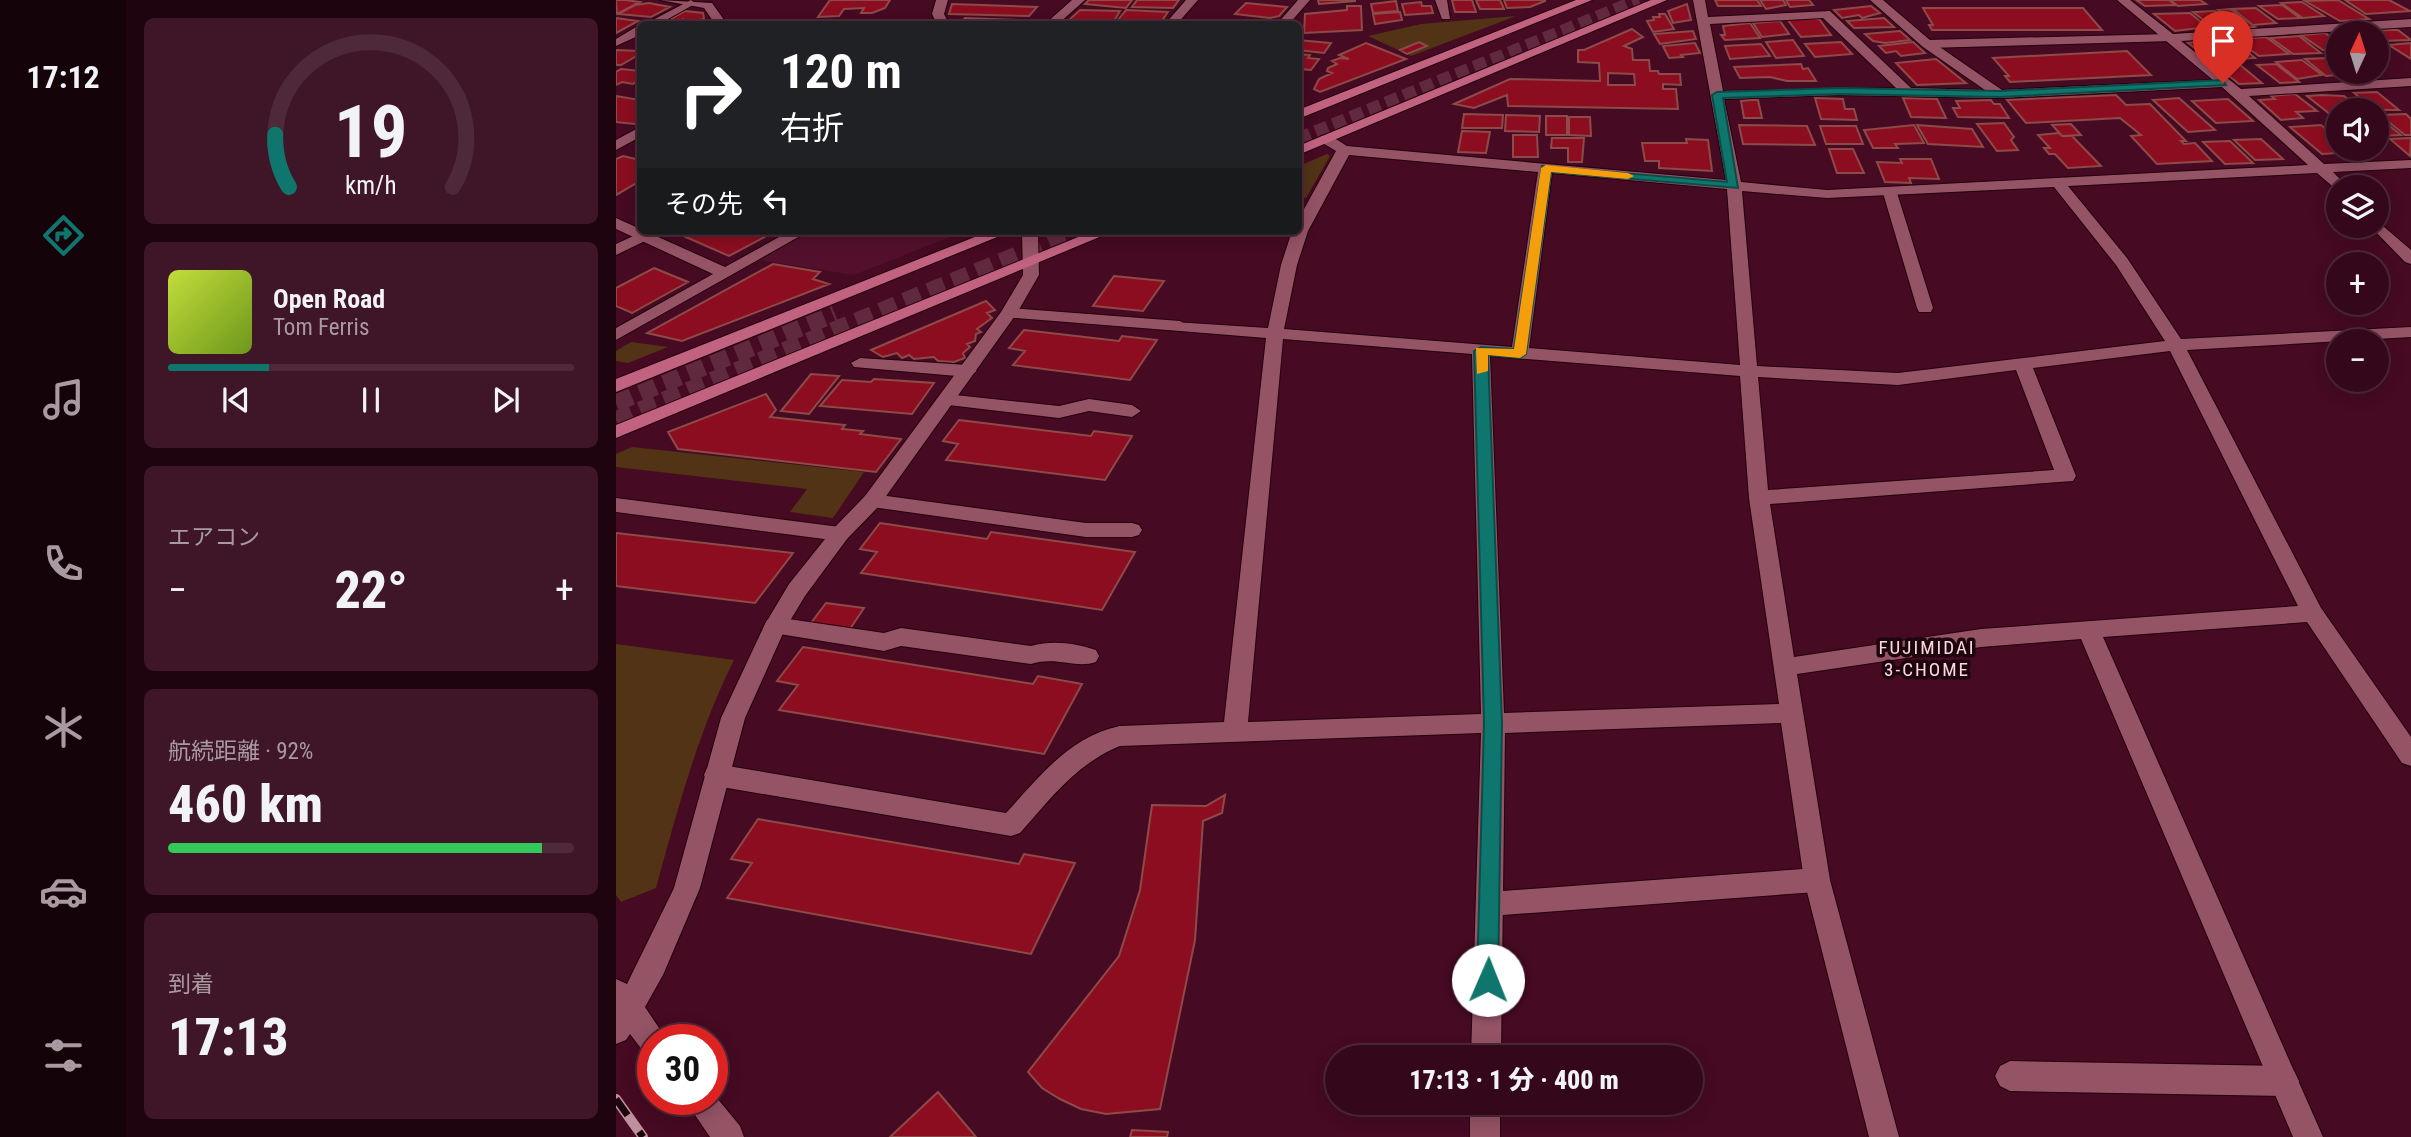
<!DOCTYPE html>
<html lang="ja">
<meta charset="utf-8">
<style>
:root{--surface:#34081a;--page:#3f1627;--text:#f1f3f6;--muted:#a99aa2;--line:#4e2939;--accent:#0f766e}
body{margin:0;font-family:"Roboto Condensed","Noto Sans JP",sans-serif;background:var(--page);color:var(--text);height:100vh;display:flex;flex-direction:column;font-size:26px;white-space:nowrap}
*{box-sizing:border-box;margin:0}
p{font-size:23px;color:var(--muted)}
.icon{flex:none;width:38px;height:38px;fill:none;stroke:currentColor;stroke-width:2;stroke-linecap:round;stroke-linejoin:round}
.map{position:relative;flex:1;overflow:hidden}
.drawer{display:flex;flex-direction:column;gap:18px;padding:18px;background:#1d040e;width:490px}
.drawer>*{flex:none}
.hud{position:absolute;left:21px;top:21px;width:665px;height:214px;border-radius:10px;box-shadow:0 4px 18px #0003,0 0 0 2px var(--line);background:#202124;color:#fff;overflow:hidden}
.needle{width:46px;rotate:4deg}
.buttons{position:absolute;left:1710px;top:21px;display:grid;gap:14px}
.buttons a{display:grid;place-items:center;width:63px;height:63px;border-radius:50%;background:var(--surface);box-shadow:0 4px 18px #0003,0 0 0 2px var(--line);font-size:35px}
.speed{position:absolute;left:21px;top:1024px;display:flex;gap:14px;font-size:35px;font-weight:700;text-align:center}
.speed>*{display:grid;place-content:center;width:91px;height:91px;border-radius:50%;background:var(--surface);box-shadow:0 4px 18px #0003,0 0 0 2px var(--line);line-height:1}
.speed .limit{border:10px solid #d22;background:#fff;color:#111}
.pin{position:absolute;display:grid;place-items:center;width:60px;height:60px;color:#fff;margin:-72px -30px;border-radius:50% 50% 50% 0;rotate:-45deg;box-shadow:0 0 7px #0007}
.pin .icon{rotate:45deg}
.me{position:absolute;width:77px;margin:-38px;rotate:1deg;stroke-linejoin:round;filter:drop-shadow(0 0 5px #0008)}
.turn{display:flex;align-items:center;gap:24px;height:147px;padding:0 28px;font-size:32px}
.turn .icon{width:91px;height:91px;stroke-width:2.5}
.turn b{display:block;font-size:49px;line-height:60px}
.then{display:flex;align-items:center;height:66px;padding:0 28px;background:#0003;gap:14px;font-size:26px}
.big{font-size:52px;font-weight:800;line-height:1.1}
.drawer .widget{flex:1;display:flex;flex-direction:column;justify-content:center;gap:10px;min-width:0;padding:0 24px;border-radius:10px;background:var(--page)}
.drawer .dial{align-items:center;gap:0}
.dial svg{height:182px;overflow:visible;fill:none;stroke:var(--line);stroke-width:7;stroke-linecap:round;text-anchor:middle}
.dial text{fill:var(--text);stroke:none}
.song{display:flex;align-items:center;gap:21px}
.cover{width:84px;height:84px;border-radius:10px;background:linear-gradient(135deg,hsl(70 70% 55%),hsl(80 70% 35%))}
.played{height:7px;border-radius:4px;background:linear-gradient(90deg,var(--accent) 25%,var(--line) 25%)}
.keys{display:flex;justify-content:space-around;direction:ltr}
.heat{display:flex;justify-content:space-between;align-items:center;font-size:38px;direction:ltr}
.charge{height:10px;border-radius:5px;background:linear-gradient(90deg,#34c759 92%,var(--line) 0)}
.trip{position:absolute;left:709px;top:1045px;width:378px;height:70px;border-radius:35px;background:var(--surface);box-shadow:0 4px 18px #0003,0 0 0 2px var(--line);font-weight:800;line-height:70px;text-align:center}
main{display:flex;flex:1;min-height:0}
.tab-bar{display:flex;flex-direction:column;width:126px;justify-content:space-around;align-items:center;background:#15030a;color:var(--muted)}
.tab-bar .icon{width:49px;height:49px}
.tab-bar .on{color:var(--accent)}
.tab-bar b{font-size:32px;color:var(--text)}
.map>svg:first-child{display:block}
</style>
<main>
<nav class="tab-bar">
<b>17:12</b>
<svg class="icon on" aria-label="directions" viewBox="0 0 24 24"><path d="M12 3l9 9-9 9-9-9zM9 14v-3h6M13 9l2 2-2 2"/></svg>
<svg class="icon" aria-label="music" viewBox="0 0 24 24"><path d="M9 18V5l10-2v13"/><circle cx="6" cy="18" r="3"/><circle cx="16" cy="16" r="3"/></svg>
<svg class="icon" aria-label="phone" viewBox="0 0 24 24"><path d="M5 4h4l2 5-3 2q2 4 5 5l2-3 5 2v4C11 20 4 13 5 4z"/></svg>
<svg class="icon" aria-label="climate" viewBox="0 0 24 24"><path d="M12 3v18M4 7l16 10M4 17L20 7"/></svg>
<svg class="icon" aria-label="car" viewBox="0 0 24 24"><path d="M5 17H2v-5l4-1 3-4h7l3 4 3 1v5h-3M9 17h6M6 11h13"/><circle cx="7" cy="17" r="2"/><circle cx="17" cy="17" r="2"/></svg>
<svg class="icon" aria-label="filters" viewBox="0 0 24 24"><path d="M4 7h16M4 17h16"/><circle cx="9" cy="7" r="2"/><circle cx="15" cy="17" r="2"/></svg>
</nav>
<section class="drawer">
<div class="widget dial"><svg viewBox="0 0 100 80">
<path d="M14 69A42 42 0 1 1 86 69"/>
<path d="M14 69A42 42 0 0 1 8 46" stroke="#0f766e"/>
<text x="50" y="56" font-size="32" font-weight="700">19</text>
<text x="50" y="72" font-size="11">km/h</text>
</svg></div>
<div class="widget">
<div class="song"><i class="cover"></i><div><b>Open Road</b><p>Tom Ferris</p></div></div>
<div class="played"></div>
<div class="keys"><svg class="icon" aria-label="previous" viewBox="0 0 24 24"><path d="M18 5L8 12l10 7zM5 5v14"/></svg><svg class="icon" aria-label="pause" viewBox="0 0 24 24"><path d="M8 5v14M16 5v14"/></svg><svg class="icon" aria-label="next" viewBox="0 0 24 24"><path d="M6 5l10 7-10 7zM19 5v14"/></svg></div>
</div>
<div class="widget"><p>エアコン</p>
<div class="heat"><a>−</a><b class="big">22°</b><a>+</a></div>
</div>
<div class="widget"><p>航続距離 · 92%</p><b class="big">460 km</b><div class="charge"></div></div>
<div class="widget"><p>到着</p><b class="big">17:13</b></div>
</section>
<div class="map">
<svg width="1795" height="1137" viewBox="0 0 1795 1137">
<rect width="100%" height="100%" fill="#460a22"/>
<path fill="#53102c" d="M195,231H349L238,275L144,260Z"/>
<path fill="#523315" d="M900,16L795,56L752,36L805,24Z
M711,154L714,156L690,198L683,197V166Z
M15,342L52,347L12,363L0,361V351Z
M16,447L248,472L217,518L174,512L191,489L0,467V454Z
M0,644L118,660C82,732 61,811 40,888L5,902L0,895Z"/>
<path fill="#8d0d20" stroke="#8c4a48" stroke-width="2" fill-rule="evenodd" d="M0,0H9L24,2L1,14Z
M214,0H274L269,8L256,13H245L248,8L228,9L223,16L202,17Z
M473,0H516L510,8L469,4Z
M521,0H563L557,8L516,7Z
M702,0H739V1L703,4Z
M836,0H856L860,12H839Z
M860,0H884L888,9H864Z
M888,0H929V1L914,7L891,8Z
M1099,0H1141L1145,6H1102Z
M1144,0H1167L1170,5L1150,9Z
M1170,0H1193L1197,5L1174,7Z
M1553,0L1559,5L1529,6L1520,0Z
M1554,0H1584L1590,4L1562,6Z
M1722,0L1753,19L1724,21L1689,1Z
M1729,0H1773L1794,11L1750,14Z
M780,1L782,11L757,13L755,4Z
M805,2L806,6H815L817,13L789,15L786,4Z
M1686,2L1708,16L1687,18L1665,3Z
M33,3L54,7L35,17L2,14L19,5Z
M630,3L671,7L663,16L654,18L619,14Z
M336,4L421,7L413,16L333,14Z
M1071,4L1075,20L1057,23L1052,11Z
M1666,5L1684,18L1662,19L1643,6Z
M731,6H745L746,30L688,33L689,14L731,10Z
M1255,6L1264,13L1246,18L1243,15L1226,18L1218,10Z
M1307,8H1467L1486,30H1316L1313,25H1317Z
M1640,8L1660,23L1637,25L1617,9Z
M1614,9L1639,27L1625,28L1602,10Z
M464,10L504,11L498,21L453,20Z
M510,10L552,12L545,22L502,20Z
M69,11L87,13L88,18L78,24L64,22L68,19L60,23L50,22Z
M1599,11L1623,28H1598L1577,12Z
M784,12L786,20L759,24L757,14Z
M1574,13L1591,27L1559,31L1538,14Z
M1043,14H1049L1058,29L1037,32L1031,21L1038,20L1037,17H1044Z
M0,18L22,21L0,33Z
M349,18L427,21L424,24H343Z
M1196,18L1203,19L1215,35L1185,37L1171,19Z
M1268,18L1278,27L1238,28L1231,21Z
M1164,21L1173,34L1146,37L1137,23Z
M1134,23L1144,38L1109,40L1105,35H1109L1107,26Z
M1016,29L1027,37L1008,46L1016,49L1017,60H1033L1034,71H1042L1043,74H1064L1065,85L1047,84V89H1060L1062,109L892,106L891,95L858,108L838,104L894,79L984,81L983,63L962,62V50H968ZM992,73L1018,74L1019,85H992Z
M1775,30H1782L1795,40L1763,41L1760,33L1749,31Z
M1077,31L1080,39L1044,44L1038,34Z
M1284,31L1294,40L1269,43L1257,41L1249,34Z
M1709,33L1722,42V51L1707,50L1685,35Z
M1683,36L1705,53L1677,54L1655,38Z
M1650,37L1673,54L1643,56L1620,39Z
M1598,39L1609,48L1580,49L1572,43Z
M682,40L715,43L708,53L682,50Z
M1177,40L1188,56L1160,58L1150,42Z
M1618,41L1639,58L1623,59L1602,42Z
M803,42L811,46L791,54L784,50Z
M1225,42L1236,54L1199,57L1189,44Z
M1297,42L1309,53L1285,56L1280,51L1270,53L1263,46Z
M750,43L790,59L704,92L698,89L703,79L716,73L711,71L712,68L721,64L716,61L724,58L733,59L723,55Z
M1079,43L1084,53L1065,55L1067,57L1053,58L1047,46Z
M1795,43V59L1773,45Z
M1145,44L1154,56L1114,59L1109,46Z
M1610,49L1624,60H1594L1582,51Z
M0,50L24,51V54L5,65H0Z
M1511,51L1535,75L1394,82L1389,76H1393L1377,58Z
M682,54L694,55L692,58L703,59L695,70L682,69Z
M1712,58L1722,66V72L1734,74L1710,76L1689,59Z
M1320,59L1350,83L1301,85L1280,63Z
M1686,60L1706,75L1681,79L1660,62Z
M1185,64L1187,69L1192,68L1200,81H1171L1154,77L1124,78L1118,67Z
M1623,64L1646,83L1623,84L1600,65Z
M1660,64L1683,82L1664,83L1641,65Z
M5,69L24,71V79L17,84L6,82L0,85V72Z
M1761,92L1783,110H1753L1745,104H1751L1738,93Z
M1679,94L1701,111L1680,112L1687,118L1665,120L1643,100L1659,99L1655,96Z
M1500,95L1510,105L1534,104L1570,141H1565L1568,144L1579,143L1596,161L1541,164L1515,136L1525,135L1504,118L1410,123L1391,100Z
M1706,95L1728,96L1746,110H1722V115H1715L1691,96Z
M0,96L24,100V121L19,124L0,122Z
M1199,98L1227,99L1229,109H1238L1241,120L1205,119Z
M1287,98L1321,99L1330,118L1295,117Z
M1563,98L1599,130L1572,132L1537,100Z
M1612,99L1637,121L1600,123L1576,101Z
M1135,100H1142L1146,118H1128L1125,101Z
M1375,100L1378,104H1384L1393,118L1342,117L1337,108H1344L1340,101Z
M848,114L887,115L886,128H846Z
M1790,114L1795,119V135H1789L1764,115Z
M890,115L924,116L923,132L889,131Z
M930,116H951V135H930Z
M1760,116H1761L1785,135L1760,136Z
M953,117H974L975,136L953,135Z
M1388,123L1398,137L1395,140L1402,150L1381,151L1361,124Z
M1455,124L1465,135L1446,136L1436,125Z
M1123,125L1191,126L1199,145L1127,144Z
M1298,125L1308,143L1279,144L1282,148H1257L1248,130Z
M1301,125L1356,129L1367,147L1312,144Z
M1705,125L1722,139V149L1738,152L1706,154L1674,127Z
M1204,126H1240L1247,144H1210Z
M846,131L874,132L870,153L842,152Z
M1443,133L1446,136H1456L1485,166L1452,168L1439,154H1433L1428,148H1434L1422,135Z
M897,135H921L922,157H897Z
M936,138H968L966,162H952V148H935Z
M1795,138L1794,156L1774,139Z
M1070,139L1092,140L1096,171L1043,168V161H1029L1026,143H1071Z
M1645,139L1667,159L1639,160L1618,140Z
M1614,141L1637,163L1609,164L1587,142Z
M1213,149H1237L1248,173H1221Z
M7,156L24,160V181L0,195V159Z
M1284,159H1315L1323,179L1293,178L1295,183L1269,182L1261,162L1286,163Z
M56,231H160L113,256Z
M157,264L204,272L197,279L213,284L66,341L31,333Z
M38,268L72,282L16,313L0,306V288Z
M498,276L548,281L527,311L477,306Z
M370,301L379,310L371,313L376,318L361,329L365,332L360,334L359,341L351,344L354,347L347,353L349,358L338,362L322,361L318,357L298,359L293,355L286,358L281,353L267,357L255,350Z
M408,330L503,341L506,336L541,340L514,380L397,365L409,351L393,348Z
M195,374L223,376L193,414L165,411Z
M258,379L318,383L296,414L204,406L226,380L255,382Z
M150,394L160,410L154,417L229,425L226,429L247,431L244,434L285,439L260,472L62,449L52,432Z
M343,420L475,436L478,431L516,436L489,480L330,460L342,444L327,441Z
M264,523L371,539L375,532L519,552L486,610L245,573L261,552L244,549Z
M0,533L177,553L139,603L0,586Z
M210,603L248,608L234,629L195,623Z
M187,647L417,684L422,676L466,684L428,754L163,710L182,685L161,681Z
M609,795L606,813L587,821L579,940L544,1109L490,1114L465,1109L444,1099L426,1088L412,1072L503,956L524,890L536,805L590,806Z
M142,819L403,864L408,854L459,863L415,954L111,898L136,863L115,859Z
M322,1092L360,1137H274Z
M516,1130L552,1132L551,1137H514Z"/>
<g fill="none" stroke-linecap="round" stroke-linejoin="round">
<path stroke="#61293e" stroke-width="13" stroke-dasharray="13 6" stroke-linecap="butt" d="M682,139L1023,0"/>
<path stroke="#61293e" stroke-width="17" stroke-dasharray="17 9" stroke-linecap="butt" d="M0,403L219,314
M0,420L459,231"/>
<defs>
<path id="lane" d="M75,0L79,3L77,5L43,24H29Z
M570,0H582L561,24H549Z
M20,27H24V35L0,46V39Z
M1553,34L1559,38L1557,41L1311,48L1305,44L1311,40Z
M1274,189L1281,193L1317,308L1315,312H1303L1301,308L1267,193Z
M28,231L36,236L33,239L0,255V244Z
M393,308L564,321L572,326L564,331L387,317L385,313Z
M244,358L352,365L361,371L352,377L238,367L235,363Z
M330,394L443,406L473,399L516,405L525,411L516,417L473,411L443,418L324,404L321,400Z
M256,494L470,523H516L523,525L526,530L523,535L516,537H470L249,506L246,501L249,496Z
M0,498L224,527L231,529L234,534L231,539L224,541L0,512Z
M159,617L268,633L285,628L415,646C436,640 459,643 480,650L483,656L480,662C460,669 441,656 415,664L285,646L268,651L151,632L148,626L151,620Z
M504,726L512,729L516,736L512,743C463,760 438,795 404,833L395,836L100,786L91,782L88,775L91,768L100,764L390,813C423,777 454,736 504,726Z
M1201,868L1210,871L1214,880L1210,889L1201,892L873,916L864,913L860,904L864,895L873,892Z
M1394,1061L1668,1066L1678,1071L1683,1081L1678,1091L1668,1096L1394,1091L1384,1086L1379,1076L1384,1066Z"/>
<path id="street" d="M44,0L96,3L111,24H99L88,8Z
M320,0H332L328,14L333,24H321L316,14Z
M456,0H469L442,24H429Z
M682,0H694L673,24H661Z
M819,0H831L834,19H826Z
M1077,0H1089L1092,17L1214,11L1295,88L1369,90L1307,47L1254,0H1267L1315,41L1386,90L1597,80L1501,0H1514L1557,34L1795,19V27L1565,41L1625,89L1795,78V86L1633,96L1708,164L1795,160V168L1717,172L1732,187H1722V191L1701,173L1452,186L1511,258L1565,339L1795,327V337L1571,350L1705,608L1795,737V766L1786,763L1691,622L1487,637L1707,1137H1677L1465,639L1365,647L1181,674L1214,880L1283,1137H1253L1188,880L1165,723L889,733L885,1057H855L865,733L504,746L496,743L492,736L496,729L504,726L608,722L650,338L564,331L556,326L558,322L652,328L665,265L676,231H682V220L720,151L705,142V136H715L731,146L1110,180ZM1207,18L1280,88L1107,91L1094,24ZM1606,87L1692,165L1211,190L1125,182L1108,99L1223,95L1384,98ZM733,155L922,172L896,347L668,329L681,265L692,231ZM936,173L1111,189L1124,365L913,348ZM1438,187L1500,265L1549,341L1282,373L1141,366L1126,191L1211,198ZM667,339L856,354L865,714L632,722ZM1554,351L1682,606L1365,629L1178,657L1154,504L1457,481L1460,476L1417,368ZM874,356L1124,376L1133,498L1163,704L888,713ZM1400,370L1438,470L1152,490L1142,377L1282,385Z
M24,127V137L0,150V140Z
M0,218L109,267L174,231H193L0,340V328L97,274L0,229Z
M1760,220L1795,250V264L1789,262L1755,227L1760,226Z
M406,231H422L423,275L401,313L263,506L231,539L189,596L169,629L129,718L84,888L47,975L29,1007L51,1040H37V1055L27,1051L14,1034L10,1040L0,1044V979L11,984L58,888L105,718L148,626L173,584L217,529L249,496L385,312L407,275Z
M96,1092L124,1126L128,1137H94L68,1099H96Z
M854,1102H884V1137H854Z"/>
<path id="primary" d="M960,0H976L682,119V110Z
M1035,0H1051L682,155V146Z
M374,231H396L0,392V379Z
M477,231H498L0,438V425Z"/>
</defs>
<use href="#lane" stroke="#24000c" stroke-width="2"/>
<use href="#street" stroke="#24000c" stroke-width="2"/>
<use href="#primary" stroke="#24000c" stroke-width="2"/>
<use href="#lane" fill="#955366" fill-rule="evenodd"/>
<use href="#street" fill="#955366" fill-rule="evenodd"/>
<use href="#primary" fill="#c16380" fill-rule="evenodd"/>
<defs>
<path id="rail" d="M0,1099L27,1137"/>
</defs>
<use href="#rail" stroke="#be909e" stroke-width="10"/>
<use href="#rail" stroke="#1d050d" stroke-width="7" stroke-dasharray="20" stroke-linecap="butt"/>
</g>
<path fill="#0f766e" stroke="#0a4d48" stroke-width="2" d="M1607,80L1610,85L1384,97L1223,94L1107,98L1122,188L935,172L910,354L904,358L872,355L886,723L882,980L879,988L872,991L864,988L861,980L868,723L858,351L865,347L898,349L926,166L1111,182L1096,95L1101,92L1223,88L1384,91Z"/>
<path fill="#f59e0b" d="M930,165L1012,173L1018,176L1012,179L935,172L910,354L904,358L872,355V371L861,374L860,348L898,349L925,168Z"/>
<g text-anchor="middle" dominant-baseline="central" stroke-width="7" stroke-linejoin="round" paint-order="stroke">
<g font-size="19" letter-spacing="2" fill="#fdd6df" stroke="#1d050d">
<text x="1311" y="647">FUJIMIDAI<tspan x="1311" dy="22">3-CHOME</tspan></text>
</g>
</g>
</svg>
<div class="buttons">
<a><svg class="needle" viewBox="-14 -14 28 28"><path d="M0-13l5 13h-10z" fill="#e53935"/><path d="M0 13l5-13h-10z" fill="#a99aa2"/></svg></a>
<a><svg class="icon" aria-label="sound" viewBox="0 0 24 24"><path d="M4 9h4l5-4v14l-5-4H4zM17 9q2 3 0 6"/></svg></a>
<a><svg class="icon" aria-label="layers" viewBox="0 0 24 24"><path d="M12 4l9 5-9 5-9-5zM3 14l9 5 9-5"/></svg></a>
<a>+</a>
<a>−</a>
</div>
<div class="speed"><div class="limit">30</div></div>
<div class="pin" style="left:1607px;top:83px;background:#d93025"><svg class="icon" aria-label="arrive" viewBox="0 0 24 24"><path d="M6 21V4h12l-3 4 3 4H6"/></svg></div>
<svg class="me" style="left:872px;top:980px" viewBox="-20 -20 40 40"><circle r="19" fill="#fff"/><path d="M0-13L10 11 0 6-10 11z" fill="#0f766e"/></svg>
<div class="trip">17:13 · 1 分 · 400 m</div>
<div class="hud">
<div class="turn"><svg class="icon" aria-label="right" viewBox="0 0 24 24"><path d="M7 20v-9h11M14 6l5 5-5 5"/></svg><div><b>120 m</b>右折</div></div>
<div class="then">その先<svg class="icon" aria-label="left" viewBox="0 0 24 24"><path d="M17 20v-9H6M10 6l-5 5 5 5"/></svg></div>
</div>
</div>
</main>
